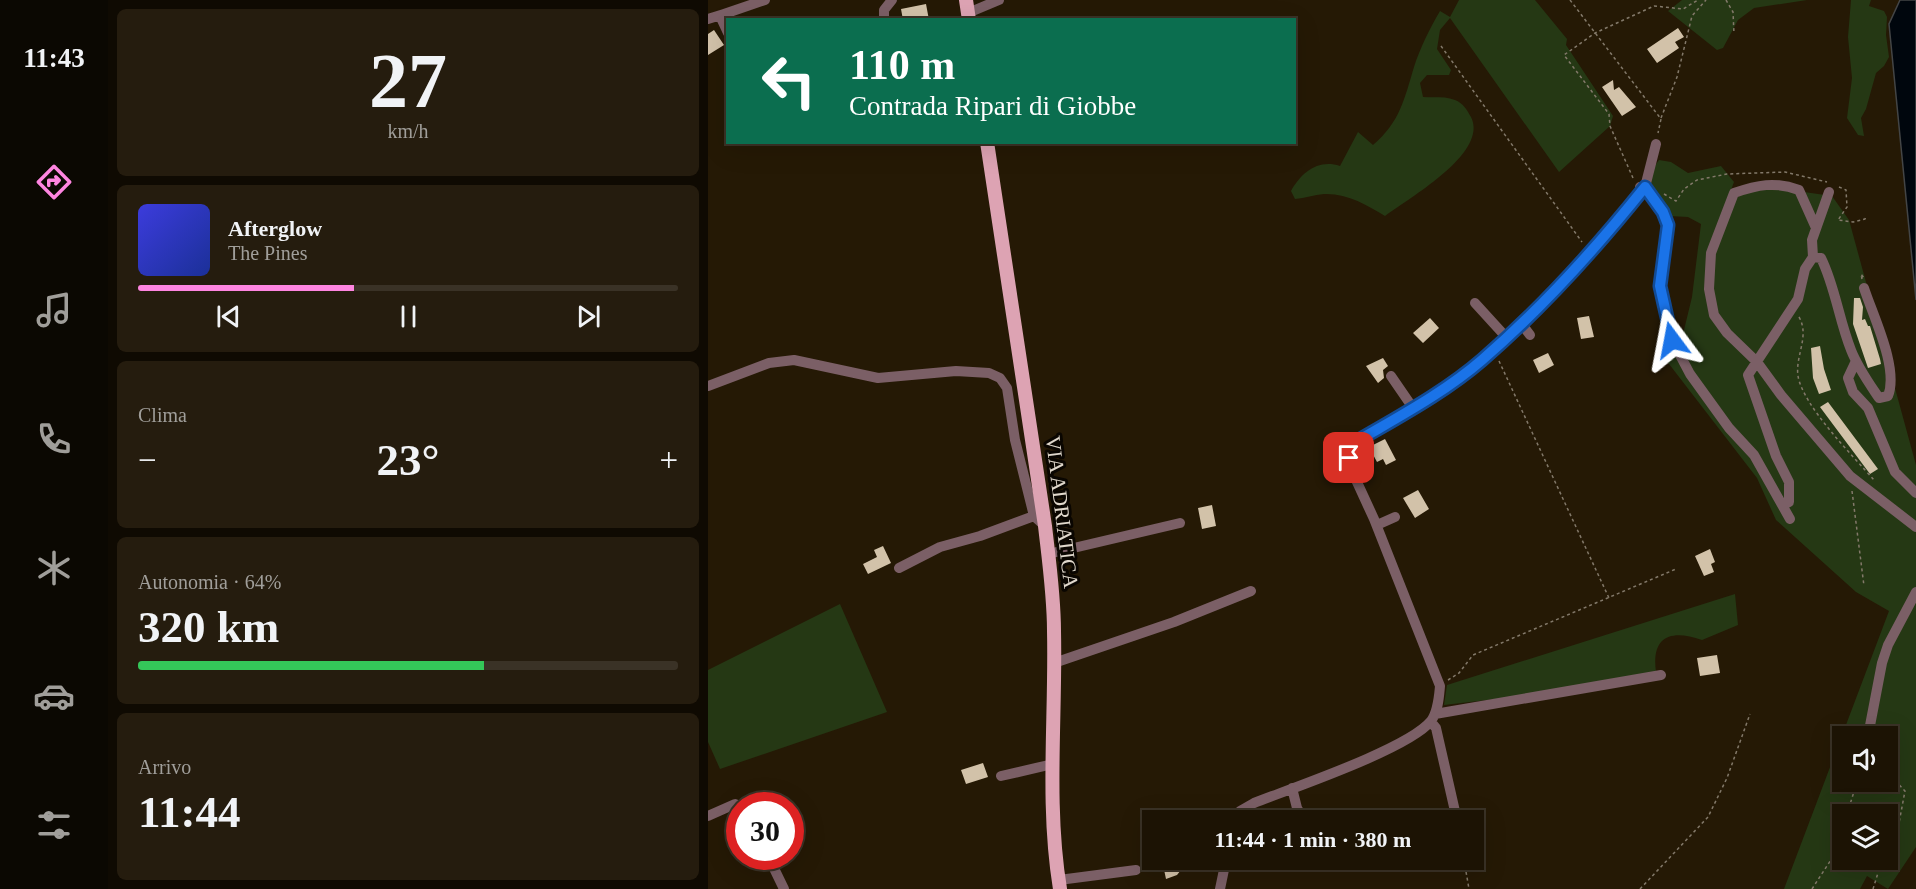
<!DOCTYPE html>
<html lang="it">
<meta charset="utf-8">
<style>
:root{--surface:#1c1304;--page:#251c0e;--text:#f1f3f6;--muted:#a09e9a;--line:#3a3226;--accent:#fe85e0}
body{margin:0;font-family:Georgia,serif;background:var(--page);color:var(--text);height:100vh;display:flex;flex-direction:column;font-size:22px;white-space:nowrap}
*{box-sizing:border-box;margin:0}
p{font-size:20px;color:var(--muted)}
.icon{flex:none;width:33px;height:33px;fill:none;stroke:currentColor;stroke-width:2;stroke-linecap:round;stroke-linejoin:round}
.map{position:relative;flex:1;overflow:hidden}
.side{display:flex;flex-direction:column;gap:9px;padding:9px;background:#0f0a02;width:600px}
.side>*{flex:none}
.hud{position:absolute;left:18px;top:18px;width:570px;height:126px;border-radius:0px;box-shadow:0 6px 24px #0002,0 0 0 2px var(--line);background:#0b6e4f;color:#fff;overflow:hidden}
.buttons{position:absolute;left:1124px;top:726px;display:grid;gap:12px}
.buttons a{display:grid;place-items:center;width:66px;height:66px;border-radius:0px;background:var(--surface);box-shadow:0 6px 24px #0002,0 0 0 2px var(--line);font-size:30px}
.speed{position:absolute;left:18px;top:792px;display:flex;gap:12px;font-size:30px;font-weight:700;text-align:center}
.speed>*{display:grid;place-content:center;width:78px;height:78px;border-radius:50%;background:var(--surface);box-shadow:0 6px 24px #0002,0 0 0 2px var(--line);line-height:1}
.speed .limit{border:9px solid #d22;background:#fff;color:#111}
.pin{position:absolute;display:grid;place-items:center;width:51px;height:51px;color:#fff;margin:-26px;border-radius:12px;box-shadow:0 3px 9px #0006}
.me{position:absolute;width:66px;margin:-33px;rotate:347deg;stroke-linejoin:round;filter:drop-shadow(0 0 4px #0008)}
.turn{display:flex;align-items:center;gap:21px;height:126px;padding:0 24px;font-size:27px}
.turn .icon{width:78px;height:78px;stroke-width:2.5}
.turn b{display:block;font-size:42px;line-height:51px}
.big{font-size:45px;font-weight:800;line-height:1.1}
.side .card{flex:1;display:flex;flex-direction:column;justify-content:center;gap:9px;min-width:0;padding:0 21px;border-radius:9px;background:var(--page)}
.side .dial{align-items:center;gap:0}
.dial b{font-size:78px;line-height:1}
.song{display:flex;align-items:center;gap:18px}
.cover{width:72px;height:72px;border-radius:9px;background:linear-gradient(135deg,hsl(240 70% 55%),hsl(230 70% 35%))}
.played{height:6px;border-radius:3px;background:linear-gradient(90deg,var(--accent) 40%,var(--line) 40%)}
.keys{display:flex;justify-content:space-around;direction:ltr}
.heat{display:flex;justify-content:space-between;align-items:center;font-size:33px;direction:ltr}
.charge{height:9px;border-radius:4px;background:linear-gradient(90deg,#34c759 64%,var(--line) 0)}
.trip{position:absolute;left:434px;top:810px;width:342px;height:60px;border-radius:0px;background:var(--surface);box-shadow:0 6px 24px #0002,0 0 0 2px var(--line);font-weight:800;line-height:60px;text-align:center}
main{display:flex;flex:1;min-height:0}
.menu{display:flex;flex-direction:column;width:108px;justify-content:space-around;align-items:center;background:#0b0802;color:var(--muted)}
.menu .icon{width:42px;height:42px}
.menu .selected{color:var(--accent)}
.menu b{font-size:27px;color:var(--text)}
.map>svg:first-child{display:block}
</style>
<main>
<nav class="menu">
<b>11:43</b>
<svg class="icon selected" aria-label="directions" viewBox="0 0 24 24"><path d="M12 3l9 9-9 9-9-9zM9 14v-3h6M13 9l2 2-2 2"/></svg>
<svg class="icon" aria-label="music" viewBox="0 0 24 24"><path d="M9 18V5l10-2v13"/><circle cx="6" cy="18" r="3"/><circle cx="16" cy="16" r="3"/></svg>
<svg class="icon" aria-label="phone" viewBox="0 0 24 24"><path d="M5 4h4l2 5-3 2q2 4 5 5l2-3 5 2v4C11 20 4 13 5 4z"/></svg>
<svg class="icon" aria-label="climate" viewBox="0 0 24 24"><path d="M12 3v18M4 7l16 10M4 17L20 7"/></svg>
<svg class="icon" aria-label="car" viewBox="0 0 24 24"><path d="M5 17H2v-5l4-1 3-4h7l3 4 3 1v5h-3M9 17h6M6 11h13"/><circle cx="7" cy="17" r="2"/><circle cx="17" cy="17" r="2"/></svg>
<svg class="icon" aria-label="filters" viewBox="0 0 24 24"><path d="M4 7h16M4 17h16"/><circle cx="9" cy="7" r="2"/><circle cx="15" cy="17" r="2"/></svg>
</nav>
<section class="side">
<div class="card dial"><b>27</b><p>km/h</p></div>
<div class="card">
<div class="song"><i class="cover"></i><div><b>Afterglow</b><p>The Pines</p></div></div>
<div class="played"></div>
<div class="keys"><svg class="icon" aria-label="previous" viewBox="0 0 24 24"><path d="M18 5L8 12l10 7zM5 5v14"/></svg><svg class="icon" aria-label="pause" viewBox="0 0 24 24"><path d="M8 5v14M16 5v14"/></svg><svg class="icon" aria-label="next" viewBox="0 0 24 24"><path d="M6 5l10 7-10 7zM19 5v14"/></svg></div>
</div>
<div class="card"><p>Clima</p>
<div class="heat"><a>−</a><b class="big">23°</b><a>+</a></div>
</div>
<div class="card"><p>Autonomia · 64%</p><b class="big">320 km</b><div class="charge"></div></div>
<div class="card"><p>Arrivo</p><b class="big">11:44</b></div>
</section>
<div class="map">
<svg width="1208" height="889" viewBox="0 0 1208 889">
<rect width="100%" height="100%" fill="#251905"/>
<path fill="#253814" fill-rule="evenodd" d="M751,0H827L859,39L858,45L905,116L902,126L851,172L742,18L732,30L729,49L743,70L741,75H719L712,83L715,97C726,98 737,96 747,100C755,103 759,110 763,117C781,153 701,198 677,216C659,205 639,193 616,194C606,195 597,198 587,199L583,191C594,172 610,159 632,166L650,132L665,145C692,122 696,100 706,67C712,48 722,28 732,11L742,17Z
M974,0H1099L1046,8L1030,20L1015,48L1009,50L960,11Z
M1143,0H1163L1161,6L1176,11L1179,17L1178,35L1181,57L1176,66L1168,73L1158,109L1153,118L1156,136L1150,135L1139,118L1144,78L1140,37Z
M951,160L963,162L980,173L1013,166L1026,182L1017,206L1047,185L1124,196L1141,220L1208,465V847L1180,889L1159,876L1152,889H1076L1181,611L1148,592L1068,520L1049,478L951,351L976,330L984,297L993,224L980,217L961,216L941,185L944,170ZM1134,736H1179V782H1134ZM1134,814H1179V860H1134Z
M1027,594L1030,625L994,640C963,629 943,636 948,672L805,697L736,705L739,685Z
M132,604L179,712L12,769L0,742V670Z"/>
<path fill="#00060d" stroke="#434546" stroke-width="1.5" d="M1192,0H1208V300L1181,24Z"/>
<path fill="#d2c2a9" d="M218,4L221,20H195L193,9Z
M970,28L976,37L967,42L971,48L949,63L939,49Z
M6,30L16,45L0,55V34Z
M905,80L906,90L911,87L928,107L914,116L894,87Z
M1146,298H1152L1155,307L1154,320L1157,319L1160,326H1162L1172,359L1173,364L1160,368L1145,324Z
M881,316L886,337L873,339L869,318Z
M722,318L731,328L715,343L705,333Z
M1112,346L1116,369L1123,390L1111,394L1105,378L1103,348Z
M840,353L846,365L831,373L825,360Z
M675,358L680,366L675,370L676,378L670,383L658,366Z
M1120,402L1170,469L1162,474L1112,407Z
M677,439L688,460L678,465L675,459L669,462L661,447Z
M710,490L721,509L707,518L695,498Z
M504,505L508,526L494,529L490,508Z
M175,546L183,563L160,574L155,564L169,557L166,550Z
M1002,549L1007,562L1003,564L1006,572L996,576L987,556Z
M1009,655L1012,673L992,676L989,658Z
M275,763L280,777L258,784L253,770Z
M454,860H481L469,875L458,879Z"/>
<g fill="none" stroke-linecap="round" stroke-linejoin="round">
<path stroke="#83796a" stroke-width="1.5" stroke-dasharray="3 3" stroke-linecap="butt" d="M862,0L953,119L950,133
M1018,0L1025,12L1026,34
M733,46L874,242
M953,118L969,77L984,16L998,0
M925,178L902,126L901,114L856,55L887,33L946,6L975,9L990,0
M1131,187L1138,190L1139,207L1130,220L1145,222L1157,219L1158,216
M956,194L968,201L976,189L989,180L1019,174L1077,172L1119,182
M1154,279L1153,274L1156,278
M1091,317C1102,336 1087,356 1090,376C1095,406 1145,456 1166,480
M791,361L901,598
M1144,491L1156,586
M740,680L751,673L765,655L968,569
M1179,772L1197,791L1191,823L1179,847
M1139,814L1149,782
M756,860L761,889
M932,889L1000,817L1019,778L1042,714
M1104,889L1128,852L1134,831
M1165,889L1174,860"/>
<path stroke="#7b5f66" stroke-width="10" d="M260,13L291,0
M0,19L16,14
M176,20V10L184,0
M20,33L13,18L16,14L57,0
M932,187H937L955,212L960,225L952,286L964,340L982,374L1021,428L1046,455L1082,519
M1108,228L1091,190C1067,181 1049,185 1026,193L1003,253L1001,289L1006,315L1019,333L1049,362L1073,395L1142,476L1208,527
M1105,257L1104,240L1121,192
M767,303L798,337
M813,323L822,335
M1148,361L1140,378L1145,392L1160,408L1187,472L1208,493
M683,376L705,408
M0,386L61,363L86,360L170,378L248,371L281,373L292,378L299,388L307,440L326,516L337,526
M1075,505L1081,502V482L1068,456L1040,375L1090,299L1097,269L1105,257L1113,258C1127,286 1131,320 1143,350C1150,368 1161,383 1171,398L1180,396C1191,368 1165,316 1156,288
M669,525L687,517
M340,554L472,523
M191,568L232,547L272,536L326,516
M346,663L466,622L543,591
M727,714L953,675
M723,722L728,728L749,820
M1160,736L1174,663L1180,645L1208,592
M293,776L345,764
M584,788L589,808L596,820
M0,816L27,804L32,811
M528,820L532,811L546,803C584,788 700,749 723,721C730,712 731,697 732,686L666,519L643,469L641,458L643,450L651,440L735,389L773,361L813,323L862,273L937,187L948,144
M60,856L76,889
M351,880L428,870
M512,889L518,860"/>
<path stroke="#dda3b3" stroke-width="14" d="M258,0L261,20
M279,142L337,526C341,561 346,596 346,631C348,717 338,804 352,889"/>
</g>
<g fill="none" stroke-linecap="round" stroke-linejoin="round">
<defs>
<path id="route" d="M641,458L643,450L651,440C692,416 737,392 774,360C832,310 889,247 937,187L955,212L960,225L952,286L964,340"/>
</defs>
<use href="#route" stroke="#114b97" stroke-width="15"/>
<use href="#route" stroke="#1a73e8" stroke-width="10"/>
</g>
<g text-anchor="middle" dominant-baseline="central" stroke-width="6" stroke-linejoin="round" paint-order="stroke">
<g font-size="21" fill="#e0d8cc" stroke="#0a0601">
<text transform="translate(354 512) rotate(83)">VIA ADRIATICA</text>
</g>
</g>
</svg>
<div class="buttons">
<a><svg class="icon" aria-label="sound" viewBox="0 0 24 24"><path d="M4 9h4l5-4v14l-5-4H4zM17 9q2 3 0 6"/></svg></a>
<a><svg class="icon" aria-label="layers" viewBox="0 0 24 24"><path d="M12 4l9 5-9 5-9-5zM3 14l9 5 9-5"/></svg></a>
</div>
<div class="speed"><div class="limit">30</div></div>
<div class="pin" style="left:641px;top:458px;background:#d93025"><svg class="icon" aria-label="arrive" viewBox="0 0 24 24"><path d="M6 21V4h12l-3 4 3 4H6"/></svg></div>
<svg class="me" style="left:964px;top:340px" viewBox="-20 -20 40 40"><path d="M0-17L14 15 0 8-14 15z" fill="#1a73e8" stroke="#fff" stroke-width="4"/></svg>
<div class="trip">11:44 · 1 min · 380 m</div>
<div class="hud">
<div class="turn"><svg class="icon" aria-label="left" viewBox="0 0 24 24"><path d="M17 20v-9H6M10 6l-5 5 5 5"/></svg><div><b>110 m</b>Contrada Ripari di Giobbe</div></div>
</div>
</div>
</main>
